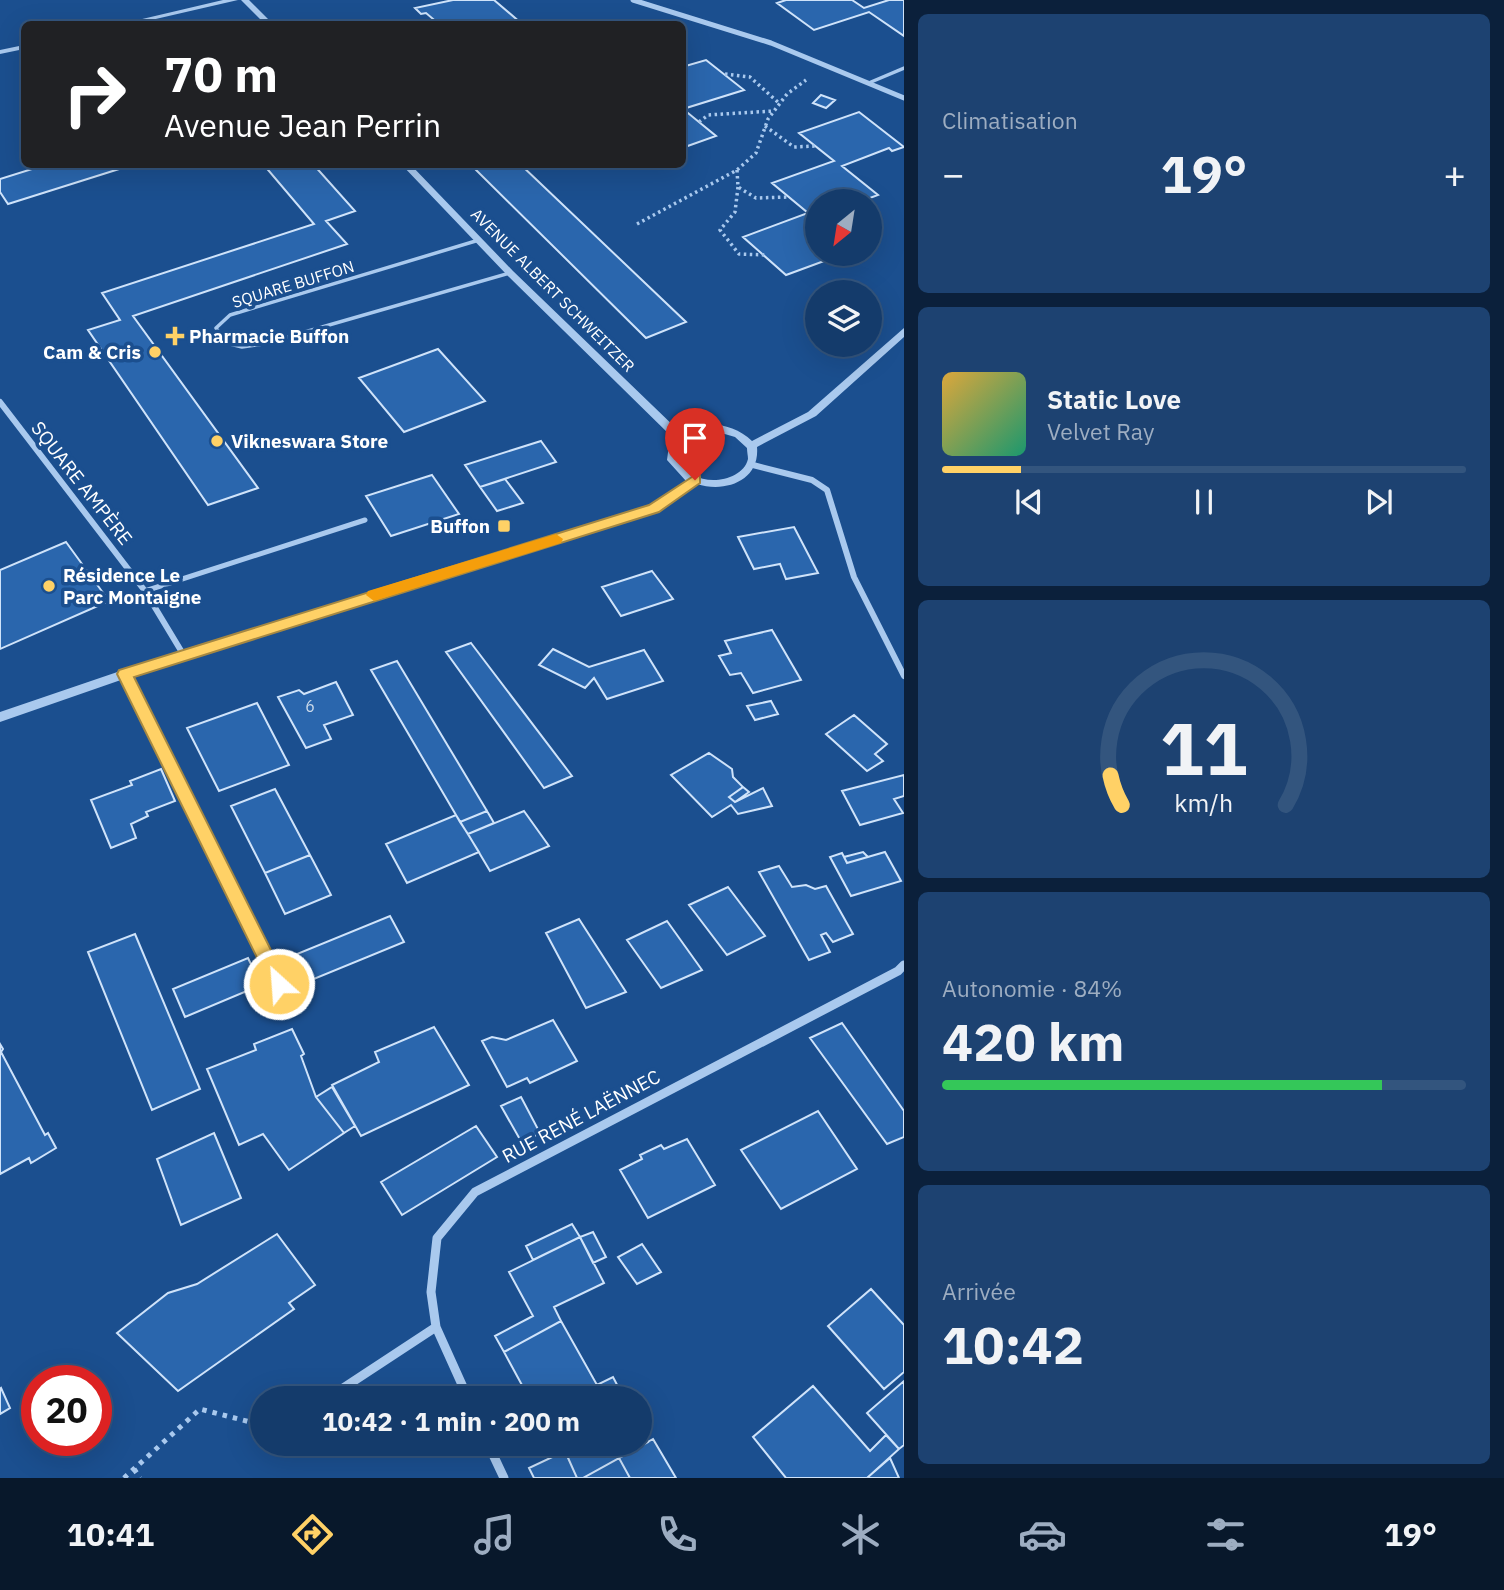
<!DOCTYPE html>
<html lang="fr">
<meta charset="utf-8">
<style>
:root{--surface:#143b6b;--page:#1d4271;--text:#f1f3f6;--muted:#9dadc1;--line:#33557e;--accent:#ffd166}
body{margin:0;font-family:"IBM Plex Sans",sans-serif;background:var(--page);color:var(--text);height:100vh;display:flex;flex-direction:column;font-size:26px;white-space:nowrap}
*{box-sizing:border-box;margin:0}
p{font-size:23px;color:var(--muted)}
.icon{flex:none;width:38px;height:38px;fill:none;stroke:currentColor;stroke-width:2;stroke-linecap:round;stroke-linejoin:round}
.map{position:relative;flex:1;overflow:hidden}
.panel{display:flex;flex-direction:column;gap:14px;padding:14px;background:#0b203b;width:600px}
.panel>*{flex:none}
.top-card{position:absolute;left:21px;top:21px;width:665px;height:147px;border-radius:10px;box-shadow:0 7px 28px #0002,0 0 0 2px var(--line);background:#202124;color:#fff;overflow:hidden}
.needle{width:46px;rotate:210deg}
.tools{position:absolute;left:805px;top:189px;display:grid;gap:14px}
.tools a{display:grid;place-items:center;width:77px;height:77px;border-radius:50%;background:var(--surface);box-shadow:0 7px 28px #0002,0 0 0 2px var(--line);font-size:35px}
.speed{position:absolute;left:21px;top:1365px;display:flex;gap:14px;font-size:35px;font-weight:700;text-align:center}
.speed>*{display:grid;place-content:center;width:91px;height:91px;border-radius:50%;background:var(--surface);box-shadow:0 7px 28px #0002,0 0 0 2px var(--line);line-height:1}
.speed .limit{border:10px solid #d22;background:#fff;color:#111}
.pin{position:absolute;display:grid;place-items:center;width:60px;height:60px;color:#fff;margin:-72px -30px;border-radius:50% 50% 50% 0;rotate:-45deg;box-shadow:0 0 7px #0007}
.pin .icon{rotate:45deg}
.me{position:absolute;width:77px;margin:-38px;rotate:334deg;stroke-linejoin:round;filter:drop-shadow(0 0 5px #0008)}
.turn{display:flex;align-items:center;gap:24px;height:147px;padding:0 28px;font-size:32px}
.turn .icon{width:91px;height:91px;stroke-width:2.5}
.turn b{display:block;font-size:49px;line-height:60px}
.big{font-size:52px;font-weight:700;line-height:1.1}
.panel .card{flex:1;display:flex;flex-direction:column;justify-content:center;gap:10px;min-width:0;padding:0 24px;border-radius:10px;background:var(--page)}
.panel .dial{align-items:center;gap:0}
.dial svg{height:182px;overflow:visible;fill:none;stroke:var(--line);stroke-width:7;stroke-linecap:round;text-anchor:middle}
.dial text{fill:var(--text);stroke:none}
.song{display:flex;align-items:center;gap:21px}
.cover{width:84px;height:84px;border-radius:10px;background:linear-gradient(135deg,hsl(40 70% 55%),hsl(160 70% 35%))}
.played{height:7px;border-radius:4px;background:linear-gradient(90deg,var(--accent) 15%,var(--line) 15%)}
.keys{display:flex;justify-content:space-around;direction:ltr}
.heat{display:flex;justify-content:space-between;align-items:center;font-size:38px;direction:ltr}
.charge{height:10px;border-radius:5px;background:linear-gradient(90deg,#34c759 84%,var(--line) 0)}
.trip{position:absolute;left:250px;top:1386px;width:402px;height:70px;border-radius:35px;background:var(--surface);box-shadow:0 7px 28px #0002,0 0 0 2px var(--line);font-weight:700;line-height:70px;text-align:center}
.dock{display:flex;height:112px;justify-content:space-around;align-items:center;background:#08182b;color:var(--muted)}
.dock .icon{width:49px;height:49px}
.dock .active{color:var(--accent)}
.dock b{font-size:32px;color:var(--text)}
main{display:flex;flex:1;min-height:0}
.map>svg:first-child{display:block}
</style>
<main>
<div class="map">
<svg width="904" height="1478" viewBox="0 0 904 1478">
<rect width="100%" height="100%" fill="#1b4f8f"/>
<path fill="#2a66ad" stroke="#cfe3fa" stroke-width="2" d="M453,0H494L521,23L439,24L426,13L421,14L415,8Z
M786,0H852L864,8L889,0H904V36L869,12L814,30L777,3Z
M706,60L744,90L683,109L716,136L682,148V67Z
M821,95L835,100L826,108L813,103Z
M859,112L904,147L892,151L889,148L842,166L878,195L862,201H817V254H843L786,275L743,237L808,213L772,183L834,161L799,133Z
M48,164H135L8,204L0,192V179Z
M263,164H313L355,211L326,221L347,244L133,316L258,488L208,505L88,330L120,320L102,293L314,224Z
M470,164H520L686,322L646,338Z
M438,349L485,401L404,432L359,378Z
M541,441L556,462L480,487L465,465Z
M432,475L459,514L391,536L366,496Z
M505,479L523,503L497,511L480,487Z
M794,527L818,573L786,579L780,564L754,569L738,537Z
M66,542L109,601L0,649V570Z
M652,571L673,599L621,616L602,587Z
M772,630L801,680L753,693L741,673L730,675L719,656L731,653L725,641Z
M471,643L572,776L544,788L446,652Z
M553,649L589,667L644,650L663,681L607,699L594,678L585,688L539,665Z
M397,661L487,811L460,822L456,815L371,670Z
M336,682L353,715L324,725L331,739L306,748L278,697L299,690L304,694Z
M771,701L778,714L755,720L747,706Z
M257,703L289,765L219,791L187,728Z
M854,715L887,744L875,754L883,761L867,771L826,734Z
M709,753L732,769L733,777L743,787L729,797L735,802L763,788L772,806L738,814L731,805L712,817L671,775Z
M161,769L175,801L146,812L148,816L131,824L136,838L111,848L91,800L132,785L130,781Z
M904,775V796L894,799L903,813L860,825L842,791Z
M743,787L749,792L735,802L729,797Z
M275,789L310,855L265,873L231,806Z
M487,811L494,823L468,834L460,822Z
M524,811L549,846L490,871L468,834Z
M456,815L479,852L407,883L386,844Z
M863,852L868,857L847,863L844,857Z
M885,852L901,881L851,896L830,857L842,853L847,863Z
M310,855L331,895L285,914L265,873Z
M779,866L792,887L806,885L815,889L826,886L853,934L833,942L826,933L821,935L830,952L809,960L759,872Z
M728,887L765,936L727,955L689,905Z
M390,916L404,942L287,990L275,963Z
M579,919L626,992L586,1008L546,933Z
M667,921L702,970L661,988L627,940Z
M135,934L200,1089L152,1110L88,952Z
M248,958L261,985L185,1017L173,989Z
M553,1020L577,1061L530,1083L527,1078L507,1087L482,1041L492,1037L506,1040Z
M842,1023L904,1111V1137L887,1144L810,1038Z
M434,1027L469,1085L361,1136L332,1085L379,1062L375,1052Z
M292,1029L304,1054L301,1056L316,1097L344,1133L289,1170L263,1134L239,1145L207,1069L256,1050L254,1044Z
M0,1044L3,1049L1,1052L45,1135L48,1133L56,1148L31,1163L29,1158L0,1174Z
M332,1087L355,1126L344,1133L316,1097Z
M521,1097L540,1133L522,1143L501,1106Z
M818,1111L857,1169L781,1209L741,1150Z
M476,1126L497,1157L402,1215L381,1182Z
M214,1133L241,1198L181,1225L157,1159Z
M687,1139L715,1185L648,1218L620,1170L642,1159L640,1155L661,1145L664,1149Z
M572,1224L580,1237L533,1260L526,1246Z
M593,1232L606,1257L593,1263L580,1237Z
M277,1234L315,1285L289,1303L294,1309L178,1391L117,1333L168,1293L197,1284Z
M580,1237L604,1283L554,1307L561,1321L504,1352L495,1336L533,1316L509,1272Z
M642,1244L661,1272L637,1284L618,1257Z
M871,1289L904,1325V1372L884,1389L828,1326Z
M561,1321L597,1385L613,1377L624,1398H529L504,1352Z
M904,1381V1445L899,1449L867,1413Z
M813,1386L870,1451L886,1435L899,1449L867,1478H786L753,1437Z
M1,1388L10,1408L0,1414V1389Z
M640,1428L648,1442L583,1478H577L568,1458L584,1449L581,1444H640Z
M653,1439L676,1478H630L619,1458Z
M565,1451L577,1478H534L529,1468Z
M619,1458L630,1478H583Z
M890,1458L899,1478H867Z"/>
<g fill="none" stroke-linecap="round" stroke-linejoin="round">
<path stroke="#a9c9ee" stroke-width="3.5" stroke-dasharray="2.5 3.5" stroke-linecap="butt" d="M725,74L750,77L780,104
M699,122L708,115L773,111
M765,126L794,147L817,146
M737,170L738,187L756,198L788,197
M738,187L735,212L720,230L739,254L766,255
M637,224L737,170L756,153L768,119L787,94L806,80"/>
<path stroke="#a9c9ee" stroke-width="5" stroke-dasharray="4.5 6" stroke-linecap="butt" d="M134,1469L140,1478
M124,1478L200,1409L262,1425"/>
<path stroke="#a9c9ee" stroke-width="3.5" d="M871,82L904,68
M479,240L230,315L216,328L226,343L242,347L263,344L510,273"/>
<path stroke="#a9c9ee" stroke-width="5" d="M145,591L365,520
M125,674L217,859"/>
<path stroke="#a9c9ee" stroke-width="6" d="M216,857L279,984"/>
<path stroke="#a9c9ee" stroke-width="5" d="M633,0L771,43L904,98"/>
<path stroke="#a9c9ee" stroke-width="6" d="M0,402L145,591L183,654
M753,465L812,480L827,490L854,577L904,676"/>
<path stroke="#a9c9ee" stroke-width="9" d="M328,1398L436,1327
M468,1398L436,1327L431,1292L437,1238L475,1192L898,971L904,965
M488,1444L504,1478"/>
<path fill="#a9c9ee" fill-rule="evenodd" d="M223,0H238L134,24H121Z
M241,0H249L273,24H265Z
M24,45V49L0,54V50Z
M401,164H410L513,271L680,432C703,419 733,423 752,441L808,412L904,328V337L816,416L757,447C760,481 725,493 697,484L658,512L187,657L0,722V712L179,651L650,506L686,481L667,460L669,445L673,438L507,275ZM711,430L735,437L747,448C747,452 748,456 748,459C743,480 709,485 694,475C688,471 682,464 677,459C677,438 692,432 711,430Z"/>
</g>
<path fill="#ffd166" stroke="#a68842" stroke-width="2" d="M695,475L700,476V483L659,512L134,677L288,984L279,992L273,990L117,674L119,670L649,505Z"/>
<path fill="#f59e0b" d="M556,534L563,539L561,543L374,601L366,595L368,591Z"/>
<g fill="#ffd166" stroke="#1b4f8f" stroke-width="2.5">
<path d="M171.5 325.5h7v7h7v7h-7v7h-7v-7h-7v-7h7z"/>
<circle cx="155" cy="352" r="7"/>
<circle cx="217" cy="441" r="7"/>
<rect x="497" y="519" width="14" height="14" rx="3.5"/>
<circle cx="49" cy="586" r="7"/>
</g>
<g text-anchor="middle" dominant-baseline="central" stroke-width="7" stroke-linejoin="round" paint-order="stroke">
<g font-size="16" fill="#fff" stroke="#1b4f8f">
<text transform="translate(293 284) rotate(-17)">SQUARE BUFFON</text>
<text transform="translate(553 290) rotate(45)">AVENUE ALBERT SCHWEITZER</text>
</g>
<g font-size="16" fill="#cad9ea">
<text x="310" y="706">6</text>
</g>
<g font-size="19" font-weight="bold" fill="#fff" stroke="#1b4f8f" text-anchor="start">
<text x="189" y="336">Pharmacie Buffon</text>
<text x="141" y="352" text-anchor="end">Cam &amp; Cris</text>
<text x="231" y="441">Vikneswara Store</text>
<text x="490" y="526" text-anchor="end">Buffon</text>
<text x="63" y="575">Résidence Le<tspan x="63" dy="22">Parc Montaigne</tspan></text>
</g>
<g font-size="19" fill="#fff" stroke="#1b4f8f">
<text transform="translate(82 483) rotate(52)">SQUARE AMPÈRE</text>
<text transform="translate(581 1116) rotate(-28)">RUE RENÉ LAËNNEC</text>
</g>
</g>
</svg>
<div class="tools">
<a><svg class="needle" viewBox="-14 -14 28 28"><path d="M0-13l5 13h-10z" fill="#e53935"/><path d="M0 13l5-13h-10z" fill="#9dadc1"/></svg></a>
<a><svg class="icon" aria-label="layers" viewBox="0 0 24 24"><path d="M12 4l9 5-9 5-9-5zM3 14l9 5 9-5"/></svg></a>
</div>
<div class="speed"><div class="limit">20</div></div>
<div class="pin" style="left:695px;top:480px;background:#d93025"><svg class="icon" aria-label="arrive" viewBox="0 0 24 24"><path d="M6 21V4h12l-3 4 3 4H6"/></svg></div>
<svg class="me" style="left:279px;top:984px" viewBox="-20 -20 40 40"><circle r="17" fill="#ffd166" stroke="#fff" stroke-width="3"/><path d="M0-11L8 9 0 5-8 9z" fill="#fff"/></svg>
<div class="trip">10:42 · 1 min · 200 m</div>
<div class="top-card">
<div class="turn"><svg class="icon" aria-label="right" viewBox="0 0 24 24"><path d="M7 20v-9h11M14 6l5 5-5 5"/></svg><div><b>70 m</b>Avenue Jean Perrin</div></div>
</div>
</div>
<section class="panel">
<div class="card"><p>Climatisation</p>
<div class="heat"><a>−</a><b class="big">19°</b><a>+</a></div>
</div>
<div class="card">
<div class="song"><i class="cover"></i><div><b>Static Love</b><p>Velvet Ray</p></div></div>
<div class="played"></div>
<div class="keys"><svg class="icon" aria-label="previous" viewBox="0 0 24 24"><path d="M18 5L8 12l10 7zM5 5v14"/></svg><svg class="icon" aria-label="pause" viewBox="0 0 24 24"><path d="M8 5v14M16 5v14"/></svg><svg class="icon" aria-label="next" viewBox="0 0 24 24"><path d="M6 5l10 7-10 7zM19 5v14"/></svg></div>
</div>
<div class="card dial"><svg viewBox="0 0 100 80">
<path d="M14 69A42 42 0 1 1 86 69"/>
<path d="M14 69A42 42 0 0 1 9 56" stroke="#ffd166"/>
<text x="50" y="56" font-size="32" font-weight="700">11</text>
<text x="50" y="72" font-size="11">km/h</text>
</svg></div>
<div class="card"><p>Autonomie · 84%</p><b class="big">420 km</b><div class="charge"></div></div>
<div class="card"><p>Arrivée</p><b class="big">10:42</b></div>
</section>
</main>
<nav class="dock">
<b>10:41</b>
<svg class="icon active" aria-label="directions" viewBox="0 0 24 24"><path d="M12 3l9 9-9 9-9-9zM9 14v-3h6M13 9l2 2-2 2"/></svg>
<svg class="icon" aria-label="music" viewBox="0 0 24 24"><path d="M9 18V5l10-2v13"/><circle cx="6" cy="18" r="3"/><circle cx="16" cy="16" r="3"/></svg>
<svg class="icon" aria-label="phone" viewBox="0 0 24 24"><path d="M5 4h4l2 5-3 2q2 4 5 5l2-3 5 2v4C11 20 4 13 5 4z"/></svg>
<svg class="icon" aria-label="climate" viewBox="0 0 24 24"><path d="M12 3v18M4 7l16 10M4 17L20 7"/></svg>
<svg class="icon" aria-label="car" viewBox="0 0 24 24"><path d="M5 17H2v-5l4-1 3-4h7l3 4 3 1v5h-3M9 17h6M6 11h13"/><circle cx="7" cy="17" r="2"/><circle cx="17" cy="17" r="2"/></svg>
<svg class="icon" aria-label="filters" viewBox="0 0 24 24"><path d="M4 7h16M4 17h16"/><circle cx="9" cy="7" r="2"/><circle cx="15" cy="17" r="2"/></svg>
<b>19°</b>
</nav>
